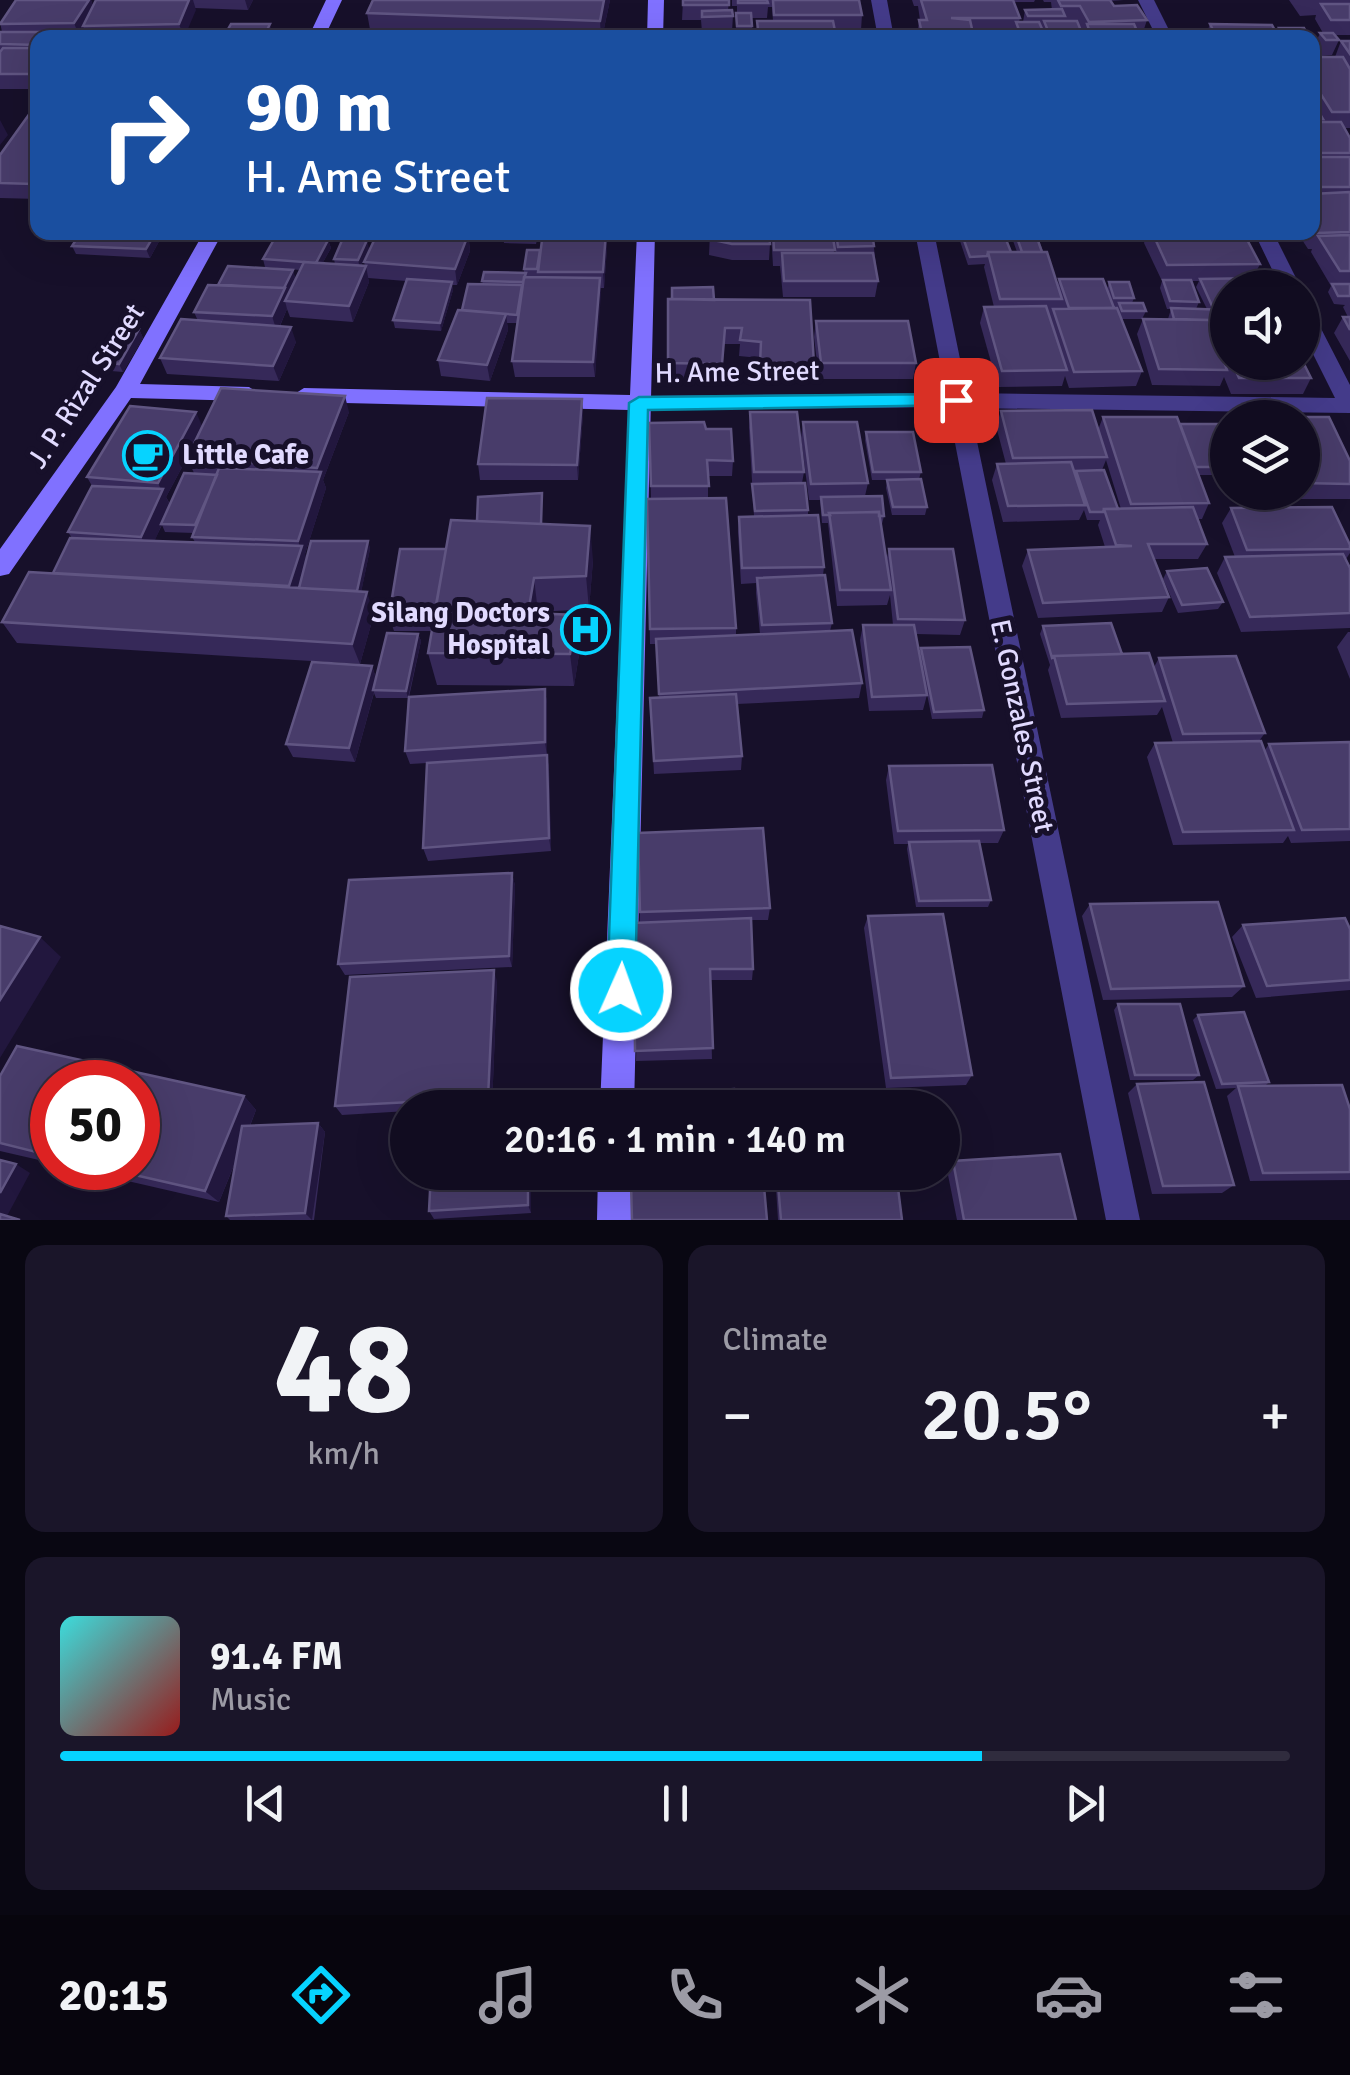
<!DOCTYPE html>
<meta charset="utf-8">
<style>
:root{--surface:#110c20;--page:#1a1529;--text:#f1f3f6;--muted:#9c9ba5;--line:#302c3e;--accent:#06d3ff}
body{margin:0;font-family:Signika,sans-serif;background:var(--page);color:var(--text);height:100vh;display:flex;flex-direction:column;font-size:38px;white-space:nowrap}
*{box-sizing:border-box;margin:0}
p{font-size:32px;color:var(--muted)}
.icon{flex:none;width:55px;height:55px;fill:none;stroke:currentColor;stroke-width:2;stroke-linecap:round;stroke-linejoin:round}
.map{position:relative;height:1220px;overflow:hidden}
.panel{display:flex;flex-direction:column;gap:25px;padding:25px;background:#090712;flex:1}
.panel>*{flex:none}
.hud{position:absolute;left:30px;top:30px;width:1290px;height:210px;border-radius:20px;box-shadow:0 10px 40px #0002,0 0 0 2px var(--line);background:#1a4fa0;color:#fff;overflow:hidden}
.tools{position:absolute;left:1210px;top:270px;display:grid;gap:20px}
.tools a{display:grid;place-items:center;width:110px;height:110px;border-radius:50%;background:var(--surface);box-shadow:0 10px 40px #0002,0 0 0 2px var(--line);font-size:50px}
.speed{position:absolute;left:30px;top:1060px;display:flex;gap:20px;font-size:50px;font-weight:700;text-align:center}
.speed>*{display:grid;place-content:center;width:130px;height:130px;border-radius:50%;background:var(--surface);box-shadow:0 10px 40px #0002,0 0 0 2px var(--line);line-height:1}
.speed .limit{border:15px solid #d22;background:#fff;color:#111}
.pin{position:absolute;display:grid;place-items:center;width:85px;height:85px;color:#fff;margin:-42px;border-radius:20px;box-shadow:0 5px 15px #0006}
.me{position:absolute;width:110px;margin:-55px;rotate:2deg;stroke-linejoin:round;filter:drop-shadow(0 0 8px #0008)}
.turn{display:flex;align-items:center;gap:35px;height:210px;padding:0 50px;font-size:45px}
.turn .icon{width:130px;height:130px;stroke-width:2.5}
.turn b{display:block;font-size:70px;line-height:85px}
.big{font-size:75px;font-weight:600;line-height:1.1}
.panel .widget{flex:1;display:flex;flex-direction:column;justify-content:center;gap:15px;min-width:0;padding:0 35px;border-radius:20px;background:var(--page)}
.panel .dial{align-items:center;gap:0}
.dial b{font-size:130px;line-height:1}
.song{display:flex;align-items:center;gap:30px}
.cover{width:120px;height:120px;border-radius:15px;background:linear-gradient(135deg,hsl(180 70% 55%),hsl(0 70% 35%))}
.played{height:10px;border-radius:5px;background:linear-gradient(90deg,var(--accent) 75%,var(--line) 75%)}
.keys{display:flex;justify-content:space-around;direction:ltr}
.heat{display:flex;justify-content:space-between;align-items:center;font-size:55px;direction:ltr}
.panel .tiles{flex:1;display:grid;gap:25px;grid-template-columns:1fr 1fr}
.widget:last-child{grid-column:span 2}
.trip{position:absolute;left:390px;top:1090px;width:570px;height:100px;border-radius:50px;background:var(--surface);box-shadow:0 10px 40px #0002,0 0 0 2px var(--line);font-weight:600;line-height:100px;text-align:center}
.dock{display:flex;height:160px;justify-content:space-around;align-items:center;background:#07050d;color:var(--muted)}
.dock .icon{width:70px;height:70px}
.dock .on{color:var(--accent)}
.dock b{font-size:45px;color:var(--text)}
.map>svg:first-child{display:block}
</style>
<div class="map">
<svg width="1350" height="1220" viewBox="0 0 1350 1220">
<rect width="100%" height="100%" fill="#17102a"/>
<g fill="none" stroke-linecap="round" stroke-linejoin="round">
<path fill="#443b8a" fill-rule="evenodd" d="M871,0H887L894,38H878Z
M1138,0H1154L1173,38H1157Z
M915,232H934L967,393L1335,398L1302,332V305L1312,311L1350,385V413L970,408L1140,1220H1106L948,407L639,410L628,403L639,396L946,393Z
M1254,232H1273L1301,288H1281Z"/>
<path fill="#8071ff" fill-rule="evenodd" d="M326,0H342L324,38H308Z
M648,0H664L663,38H647Z
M204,232H223L140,384L249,387L260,394L249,401L131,398L9,574L0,576V549L116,387Z
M637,232H655L634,1108H600L629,410L304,402L293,395L304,388L630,395Z
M598,1172H632L631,1220H597Z"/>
</g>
<path fill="#362959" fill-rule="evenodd" d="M91,0L93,6L96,0H253L248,10L195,8L184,38H87L85,31L81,38H38V89H0V32H2L0,22Z
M610,0L602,38H457L371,35L367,13Z
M683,0H729L728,11L733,16L732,31L702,32L701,20H682Z
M732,0H859L862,15L861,30H835L836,38H756L757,21H773L772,7H768L767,18H752V38H736V13H737V6H732Z
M912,0H1035L1034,2H1014L1020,18L1019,22H1023L1025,10H1052L1051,2H1044L1043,0H1124L1110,1L1114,6L1147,20L1142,35H1139L1140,38H1012L1013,33H973L974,38H917L919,20H920L918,6H914Z
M1289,0H1350V35H1335L1339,40L1332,55L1319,56L1318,54L1316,57H1335L1341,41H1350V128H1344L1350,138V361L1334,333L1343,317H1348L1343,307L1345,305L1334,304L1328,292L1331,286L1311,252L1312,249H1308L1297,232H1312V44L1314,47L1320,33H1323L1315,19L1316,15L1300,16Z
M1210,24L1277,33L1279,28L1309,38H1205Z
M38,102V199L0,198V155Z
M81,232H160L162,236L150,258L76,254L72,246Z
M350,232H472L469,241L470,251L457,285H452L453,290L441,331L395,328L393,320L406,281L368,278L369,282L353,322L290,317L287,309L280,326L296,342L279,381L167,374L160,358L198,321L194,312L218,285L293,270L295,278L287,295L300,270L265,267L263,259L328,240L331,248L322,264H335L334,259L369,248L361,266H365L364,262L375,238L351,236Z
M539,232L536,244L504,243L503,234Z
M607,232V248L604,288H600L595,377H515L512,361L518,323H507L508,330L490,381L441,376L438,360L462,310L483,284L482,281L524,273V269L540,255Z
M710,232L770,244L769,260H732L709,255Z
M771,232H832L834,253H836L833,232H872L878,281L875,297H783L780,266H773Z
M957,232H1003L1011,252H1017L1011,235L1012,232H1035L1058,285L1059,279L1107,289L1109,282L1134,298L1132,303L1146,311L1142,319H1122L1142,371L1136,386L1069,388L1065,376L1062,386L998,387L980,323L984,307H994L984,267L985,264L968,265Z
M1088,232H1243L1260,264L1253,278L1228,288V362H1302L1311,378L1303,394H1231L1224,377L1220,386L1152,385L1137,334L1143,319H1168L1171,309H1167L1160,288L1162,281L1144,243L1145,240L1091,241ZM1191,281H1199L1196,287L1207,309H1196L1199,302Z
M668,299L714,300L814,364L812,380L759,379L760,358L739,356L740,344H724L722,380L668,379Z
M816,321L916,363L913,379H819L814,337Z
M139,329L143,338L123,372L111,371L108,362Z
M1001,411L1098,430L1103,417L1180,424L1228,438V475H1199L1209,503L1202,519H1197L1207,544L1198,559H1154L1169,597L1162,612L1038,618L1022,566L1028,550L1105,547L1098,525L1100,520H1087L1084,510L1079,520L1003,522L992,480L997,464H1006L996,426ZM1106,460L1121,509H1118L1102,470Z
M349,412L323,480L326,488L305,554L306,558L368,541L370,549L361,592L374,614L360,664L17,643L2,622L53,573L72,538L68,532L92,486L87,477L202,426ZM187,458L194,473L170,504L166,497ZM162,525L165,532L194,533L192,537L195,542L154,541Z
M750,412L804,472L802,483L808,510V516L824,567L823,575L832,623L830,631L862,683L859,698L737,704L742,756L741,770L654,774L650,698L659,697L656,644H650L647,499H651L649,423L706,429L733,461L732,476H708V498L736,628V635L760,634L756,593V583L741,584L738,532L739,517L754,516L749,428Z
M583,414L578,480H480L478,464Z
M1302,418L1350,461V499H1262L1260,492H1302Z
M803,422L868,483L865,496L884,516L882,524H880L886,561L889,549L965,620L960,635L916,634L919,655L921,648L984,710L982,718L932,719L925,684L927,695L923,710L869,711L860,640L863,625H893L890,595L887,605L837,606L828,523H822L820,500H809L801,438Z
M866,432L921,472L919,479L927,507L925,515H892L886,488L887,480H901H872L865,440Z
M542,493V524L593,560L589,609L538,612V614L580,648L574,686L437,685L428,653L432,631H394L389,616L446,549L477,521Z
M1231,508L1350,545V553L1346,559L1350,568V628L1241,632L1217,573L1225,557H1235L1222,523Z
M1167,571L1223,602L1218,609L1178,613L1163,579Z
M1043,626L1122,654L1154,667L1159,658L1265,733L1259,741L1265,750L1269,744L1350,742V841L1291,843L1288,836L1283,843L1173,845L1147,757L1155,743H1173L1162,707L1157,715L1061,718L1048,670L1050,665L1040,634Z
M1348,632H1350V679L1337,647Z
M418,634L421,641L409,697L545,689L547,704V755L549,769L551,851L428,861L423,848L427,763L410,764L405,751L408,698H376L374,693L355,762L293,757L286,744L372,666L376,678Z
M889,766L1004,830L998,843H980L991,900L988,907H916L907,849L908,844H894L886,780Z
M512,873L515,886L512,967L345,975L338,964Z
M1090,904L1244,986L1232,997L1103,1000L1082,916Z
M770,908L768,920H751L753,969L752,980H710L712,1059L636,1061L640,912Z
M868,916L972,1075L966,1085L886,1088L864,928Z
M1243,925L1350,929V990L1256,998L1232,937Z
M497,981L492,1107L408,1108V1111L342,1115L335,1106Z
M1118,1004L1199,1075L1193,1080H1130L1114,1010Z
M1198,1015L1269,1082L1265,1086L1350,1109V1180L1250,1181L1227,1096L1236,1088L1216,1089L1193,1020Z
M17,1046L244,1096L256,1110L250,1126L318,1123L325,1132L314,1220H230L226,1216L235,1163L219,1202L71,1168H138V1082H52V1163L0,1151V1076Z
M1137,1084L1234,1185L1222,1193L1152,1194L1128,1093Z
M953,1161L1076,1220H957L947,1170Z
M431,1172H531V1213L434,1219L429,1211Z
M640,1172H679L640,1175Z
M775,1172H777L902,1220H778Z"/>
<path fill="#22173e" d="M88,0H91L96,13L83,26L85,31L80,38L74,23Z
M189,0H193L196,10L184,38L179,24Z
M245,0H253L248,10Z
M604,0H610L602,38H601L600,21Z
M270,24L274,38H263Z
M0,120L8,135L0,145Z
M156,232H160L162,236L150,258L146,249Z
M607,232V248L604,288L603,272Z
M468,235L470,251L457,285L455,269Z
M328,240L331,248L318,271L316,263Z
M367,240L369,248L360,268L358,260Z
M366,266L369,282L353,322L349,306Z
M293,270L295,278L285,301L287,309L277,332L272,316Z
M600,278L601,294L595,377L593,362Z
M452,282L453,290L441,331L440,323Z
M506,314L508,330L490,381L487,365Z
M291,327L296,342L279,381L273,366Z
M139,329L143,338L123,372L119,364Z
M345,396L349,412L323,480L326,488L305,554L308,562L295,602L289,586L301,549L298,541L319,476L317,468Z
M582,399L583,414L578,480L577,465Z
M196,412L203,428L166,497L170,505L150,552L141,537L162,492L158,483Z
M590,526L593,560L589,609L586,576Z
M368,541L370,549L360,598L357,591Z
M534,578L538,612L533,646L528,613Z
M367,592L374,614L360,664L352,644Z
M577,615L580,648L574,686L570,654Z
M418,634L421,641L408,698L406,691Z
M372,666L377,681L355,762L349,748Z
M545,689L547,704V756L545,742Z
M547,755L549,769L551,851L549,838Z
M512,873L515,886L512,967L509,956Z
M40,937L61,957L0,1058V1000Z
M494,970L497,981L492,1107L488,1098Z
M244,1096L256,1110L219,1202L205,1191Z
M318,1123L325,1132L312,1220L305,1213Z
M16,1164L30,1173L6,1218L0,1215V1193Z
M528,1172H531V1213L528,1205Z"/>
<path fill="#483c6a" stroke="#605582" stroke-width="2.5" d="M16,0H89L74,23L0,24Z
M96,0H189L179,24L83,26Z
M373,0H604L600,21L367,13Z
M683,0H729V5H683Z
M738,0H767L768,3H738Z
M773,0H859L862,15H774Z
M921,0H1013L1020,18H951L970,20L974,38H923L919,20H927Z
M1058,0H1110L1114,6L1137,5L1147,20L1089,22L1080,6H1061Z
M1321,4H1350V20H1331Z
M1062,9L1065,16H1028L1025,10Z
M732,10L733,16L702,17V11Z
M736,13H751L752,26H737Z
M757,21H833L836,36L759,38Z
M1044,21H1077L1084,38H1051Z
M1016,22H1039L1046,38H1022Z
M231,24H270L263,38H223Z
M1087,24H1134L1140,38H1092Z
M1210,24L1272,25L1279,38H1217Z
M1279,28H1304L1309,38H1284Z
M191,30H221L217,38H187Z
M151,31H178L175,38H148Z
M561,31L599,32L598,38H560Z
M0,32H47L43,38H38V45L0,44Z
M1320,33H1333L1339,40H1326Z
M1341,41H1350V54Z
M3,48H38V70L35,74H0V52Z
M1312,57H1343L1350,69V112H1332L1317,88H1312Z
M1312,101L1323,119H1312Z
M38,102V179L34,184L0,183V155Z
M1312,122H1341L1350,138V153H1312Z
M1312,157H1350V187H1312Z
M1350,192V232L1316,233L1312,228V194Z
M81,232H156L146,249L72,246Z
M378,232H432L468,235L455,269L364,262Z
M504,232H536L535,236L503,234Z
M543,232H606L603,272H538Z
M710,232H769L770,244H732L709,239Z
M773,232H832L835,250H774Z
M836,232H872L874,246L838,247Z
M961,232H1003L1011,252H988L987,256L970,257Z
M1015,232H1035L1042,252H1022Z
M1152,232H1243L1260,264L1167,265Z
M1350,235V271H1340L1318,236Z
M276,236L328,240L316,263L263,259Z
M343,238L367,240L358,260L334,259Z
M527,250H540L537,269H524Z
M988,252H1047L1062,299H1000Z
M782,253H873L878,281H784Z
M304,262L366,266L349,306L285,301Z
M228,266L293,270L284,288L218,285Z
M484,272L526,273L523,282L482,281Z
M524,277L600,278L593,362L512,361Z
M1264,278L1269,288H1228V308H1213L1200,279Z
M407,279L452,282L440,323L393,320Z
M1059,279H1103L1114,308H1069Z
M1163,280H1191L1199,302L1170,301Z
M1109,282H1129L1134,298H1114Z
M468,284L522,285L517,315L462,310Z
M1332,284H1350V296H1338Z
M208,285L285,288L272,316L194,312Z
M713,287L714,300L672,299V288Z
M668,299L810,300L814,364L760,363L761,342L740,340L742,328H725L722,364L668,363Z
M1119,303H1143L1146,311H1122Z
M1046,306L1067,370L1002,371L984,307Z
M1117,308L1142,371L1074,372L1053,309Z
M1171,308L1228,310V323H1215L1216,325H1211L1209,320L1174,319Z
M458,310L506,314L487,365L438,360Z
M1343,317H1350V330Z
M181,319L291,327L273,366L160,358Z
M1143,319L1209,320L1227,370L1159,369Z
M816,321H908L916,363H821Z
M1215,323H1228V352Z
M127,329H139L119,364L108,362Z
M1302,360L1311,378H1239L1232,362H1302Z
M221,388L345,396L317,468L187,458Z
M487,398L582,399L577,465L478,464Z
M130,406L196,412L158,483L87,477Z
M1092,410L1107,457L1013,458L1001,411Z
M750,412H797L804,472H754Z
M1103,417H1177L1209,503L1131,504Z
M1243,417H1329L1350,461V484L1302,483V418Z
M704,422L706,429H731L733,461L707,460L709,486H651L649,423Z
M803,422H857L868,483L811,484Z
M1180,424H1222L1228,438V467H1196Z
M866,432H913L921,472H873Z
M1071,462L1085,505L1008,506L997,464Z
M219,468L321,472L298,541L192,537Z
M1104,470L1118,509H1104L1103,512H1090L1076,471Z
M184,473L217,475L195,525L161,524Z
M921,479L927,507H893L887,480Z
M805,483L808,510L755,511L752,484Z
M92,486L163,489L141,537L68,532Z
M542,493L541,524L477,521L478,497Z
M882,496L884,516H879V512L829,513L830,515H823L821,497Z
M726,498L736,628L650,629L647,499Z
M1193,507L1207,544H1148L1169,597L1043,603L1028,550L1132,546L1116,545L1104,509Z
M1332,507L1350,545V549L1247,550L1231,508Z
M879,512L891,590H840L829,513Z
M818,515L824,567L742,568L739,517Z
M451,520L590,526L586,576L534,578L528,613L577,615L570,654L428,653Z
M70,538L302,546L289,586L53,573Z
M311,541H368L357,591L299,588Z
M400,549H446L434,616H389Z
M889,549H953L965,620L898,619Z
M1343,554L1350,568V613L1250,617L1225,557Z
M1207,568L1223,602L1182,605L1167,571Z
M29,572L367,592L352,644L2,622Z
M825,575L832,623L762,625L757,578Z
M1111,623L1122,654L1054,656V657L1052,658L1043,626Z
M863,625H914L927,695L872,697Z
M852,630L862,683L659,694L656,639Z
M387,633L418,634L406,691L373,690Z
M970,647L984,710L934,712L921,648Z
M1149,653L1165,701L1067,704L1054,656Z
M1236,656L1265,733L1183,734L1159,658Z
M312,662L372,666L349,748L286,744Z
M545,689V742L405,751L409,697Z
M736,694L742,756L654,761L650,698Z
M1261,741L1294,830L1183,832L1155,743Z
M1350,742V829L1302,830L1269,744Z
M547,755L549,838L423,848L427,763Z
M992,765L1004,830L898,831L889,766Z
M763,828L770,908L640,912L638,833Z
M979,841L991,900L919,901L909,842Z
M512,873L509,956L338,964L349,880Z
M1218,902L1244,986L1111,989L1090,904Z
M943,914L972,1075L891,1078L868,916Z
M751,918L753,969H710L713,1048L635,1051L634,923Z
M1345,918L1350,929V980L1267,986L1243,925Z
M0,926L40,937L0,1000Z
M494,970L488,1098L335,1106L350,977Z
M1118,1004H1180L1199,1075H1135Z
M1244,1012L1269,1082L1222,1084L1198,1015Z
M17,1046L244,1096L205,1191L104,1168H138V1082H52V1156L0,1143V1076Z
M1204,1082L1234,1185L1163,1186L1137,1084Z
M1342,1085L1350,1109V1172L1263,1173L1238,1086Z
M734,1089L736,1108H637V1095Z
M318,1123L305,1213L226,1216L242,1126Z
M1060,1154L1076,1220H964L953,1161Z
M0,1160L16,1164L0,1193Z
M431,1172H528V1205L429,1211Z
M777,1172H896L902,1220H781Z
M763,1175L767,1220H632L631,1183Z
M0,1214L20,1220H0Z"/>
<path fill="#06d3ff" stroke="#0489a6" stroke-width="2.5" d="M956,394L965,400L962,405L648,410L635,990L631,1000L621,1004L611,1000L607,990L629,403L639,397Z"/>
<defs>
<symbol id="cafe-ring" viewBox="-11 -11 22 22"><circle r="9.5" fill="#17102a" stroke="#06d3ff" stroke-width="1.5"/><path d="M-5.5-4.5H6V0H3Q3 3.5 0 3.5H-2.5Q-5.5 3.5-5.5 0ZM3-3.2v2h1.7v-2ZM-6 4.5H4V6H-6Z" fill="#06d3ff"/></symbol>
<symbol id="hospital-ring" viewBox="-11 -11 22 22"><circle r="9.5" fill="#17102a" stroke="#06d3ff" stroke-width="1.5"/><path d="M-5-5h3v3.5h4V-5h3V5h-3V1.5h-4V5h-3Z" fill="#06d3ff"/></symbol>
</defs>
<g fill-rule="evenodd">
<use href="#cafe-ring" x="120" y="428" width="55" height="55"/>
<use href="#hospital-ring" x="558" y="602" width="55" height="55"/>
</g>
<g text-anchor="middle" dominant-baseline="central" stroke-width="10" stroke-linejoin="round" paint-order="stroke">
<g font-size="28" fill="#e1daff" stroke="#17102a">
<text transform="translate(737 372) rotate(-1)">H. Ame Street</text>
<text transform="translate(86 386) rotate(-57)">J. P. Rizal Street</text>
<text transform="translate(1022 726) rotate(78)">E. Gonzales Street</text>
</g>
<g font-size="28" font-weight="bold" fill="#e1daff" stroke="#17102a" text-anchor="start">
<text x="182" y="455">Little Cafe</text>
<text x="550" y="613" text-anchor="end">Silang Doctors<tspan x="550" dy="32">Hospital</tspan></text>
</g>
</g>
</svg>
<div class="tools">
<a><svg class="icon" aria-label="sound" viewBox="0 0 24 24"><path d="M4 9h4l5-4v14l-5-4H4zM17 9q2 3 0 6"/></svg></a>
<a><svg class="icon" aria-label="layers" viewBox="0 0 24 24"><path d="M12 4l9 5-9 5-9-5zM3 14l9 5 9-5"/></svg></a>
</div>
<div class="speed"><div class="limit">50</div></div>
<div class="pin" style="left:956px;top:400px;background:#d93025"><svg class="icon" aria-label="arrive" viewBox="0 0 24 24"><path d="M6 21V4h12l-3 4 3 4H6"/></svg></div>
<svg class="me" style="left:621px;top:990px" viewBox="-20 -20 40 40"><circle r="17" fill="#06d3ff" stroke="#fff" stroke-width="3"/><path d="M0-11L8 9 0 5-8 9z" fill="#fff"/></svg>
<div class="trip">20:16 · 1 min · 140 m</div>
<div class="hud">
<div class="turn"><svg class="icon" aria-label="right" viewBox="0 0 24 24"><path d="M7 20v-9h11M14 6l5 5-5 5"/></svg><div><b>90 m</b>H. Ame Street</div></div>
</div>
</div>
<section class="panel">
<div class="tiles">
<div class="widget dial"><b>48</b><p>km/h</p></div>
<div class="widget"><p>Climate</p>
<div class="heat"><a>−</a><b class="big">20.5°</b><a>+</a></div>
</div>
<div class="widget">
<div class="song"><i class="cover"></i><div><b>91.4 FM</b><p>Music</p></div></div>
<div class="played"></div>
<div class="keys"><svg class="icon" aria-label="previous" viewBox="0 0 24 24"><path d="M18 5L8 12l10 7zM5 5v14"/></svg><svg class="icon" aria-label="pause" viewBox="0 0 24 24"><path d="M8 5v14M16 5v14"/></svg><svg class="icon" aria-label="next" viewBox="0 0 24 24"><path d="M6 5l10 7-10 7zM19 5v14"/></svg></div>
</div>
</div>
</section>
<nav class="dock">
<b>20:15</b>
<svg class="icon on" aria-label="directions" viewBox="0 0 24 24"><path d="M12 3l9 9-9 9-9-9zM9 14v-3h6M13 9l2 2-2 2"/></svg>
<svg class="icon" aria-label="music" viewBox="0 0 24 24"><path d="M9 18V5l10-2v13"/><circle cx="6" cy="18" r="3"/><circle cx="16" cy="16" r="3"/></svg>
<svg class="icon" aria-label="phone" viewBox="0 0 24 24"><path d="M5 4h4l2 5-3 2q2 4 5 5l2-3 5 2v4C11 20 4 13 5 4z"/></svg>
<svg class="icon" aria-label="climate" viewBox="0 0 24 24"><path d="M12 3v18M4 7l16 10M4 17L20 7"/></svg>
<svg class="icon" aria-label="car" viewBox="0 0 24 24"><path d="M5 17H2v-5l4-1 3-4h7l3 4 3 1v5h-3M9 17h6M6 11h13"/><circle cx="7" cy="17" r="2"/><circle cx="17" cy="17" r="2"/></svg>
<svg class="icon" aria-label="filters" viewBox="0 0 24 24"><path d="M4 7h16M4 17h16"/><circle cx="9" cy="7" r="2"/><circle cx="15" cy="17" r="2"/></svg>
</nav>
